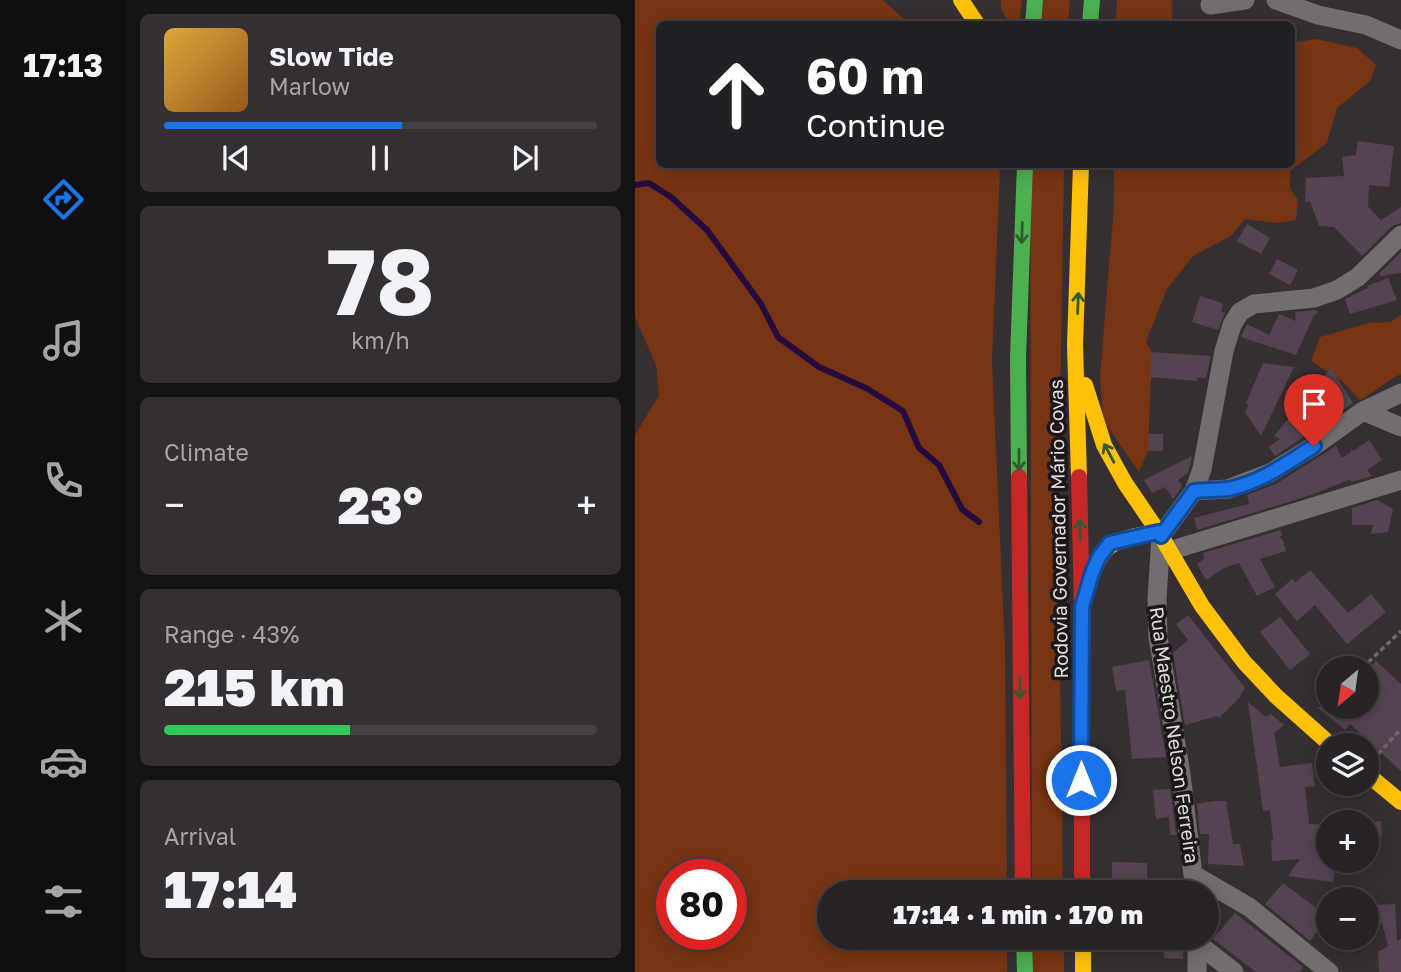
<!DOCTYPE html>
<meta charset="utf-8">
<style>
:root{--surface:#282326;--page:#342f32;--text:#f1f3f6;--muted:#a5a4a7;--line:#444043;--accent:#1a73e8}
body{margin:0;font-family:"Golos Text",sans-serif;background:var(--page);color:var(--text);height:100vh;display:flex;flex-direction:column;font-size:26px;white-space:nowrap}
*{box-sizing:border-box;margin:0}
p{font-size:23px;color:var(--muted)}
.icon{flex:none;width:38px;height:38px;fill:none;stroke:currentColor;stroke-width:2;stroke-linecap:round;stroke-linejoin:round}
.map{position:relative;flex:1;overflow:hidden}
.drawer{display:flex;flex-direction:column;gap:14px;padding:14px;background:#161315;width:509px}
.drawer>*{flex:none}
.guide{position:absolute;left:21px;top:21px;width:639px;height:147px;border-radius:10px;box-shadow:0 4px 18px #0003,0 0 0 2px var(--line);background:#202124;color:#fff;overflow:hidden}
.needle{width:46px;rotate:209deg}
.fabs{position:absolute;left:681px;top:656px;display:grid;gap:14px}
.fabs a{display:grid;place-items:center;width:63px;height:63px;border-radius:50%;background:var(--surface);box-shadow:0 4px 18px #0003,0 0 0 2px var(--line);font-size:35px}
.speed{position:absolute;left:21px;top:859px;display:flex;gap:14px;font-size:35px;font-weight:700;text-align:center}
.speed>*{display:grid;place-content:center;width:91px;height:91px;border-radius:50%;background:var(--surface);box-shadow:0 4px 18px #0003,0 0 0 2px var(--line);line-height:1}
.speed .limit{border:10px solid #d22;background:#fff;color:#111}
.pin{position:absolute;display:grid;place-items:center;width:60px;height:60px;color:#fff;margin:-72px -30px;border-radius:50% 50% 50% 0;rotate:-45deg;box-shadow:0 0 7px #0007}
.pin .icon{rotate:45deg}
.me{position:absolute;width:77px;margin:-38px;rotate:0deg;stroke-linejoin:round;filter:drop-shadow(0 0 5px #0008)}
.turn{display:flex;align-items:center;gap:24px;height:147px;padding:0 35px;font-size:32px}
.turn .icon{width:91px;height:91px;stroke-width:2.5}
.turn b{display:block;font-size:49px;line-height:60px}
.big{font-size:52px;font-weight:800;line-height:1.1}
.drawer .tile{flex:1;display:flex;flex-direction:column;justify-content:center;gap:10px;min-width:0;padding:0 24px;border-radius:10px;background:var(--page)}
.drawer .dial{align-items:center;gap:0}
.dial b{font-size:91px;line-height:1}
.song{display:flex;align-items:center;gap:21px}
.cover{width:84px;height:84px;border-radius:10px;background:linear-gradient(135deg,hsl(40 70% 55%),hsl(30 70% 35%))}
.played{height:7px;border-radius:4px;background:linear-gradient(90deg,var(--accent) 55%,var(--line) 55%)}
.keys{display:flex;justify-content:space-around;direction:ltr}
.heat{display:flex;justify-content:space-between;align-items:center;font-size:38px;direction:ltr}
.charge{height:10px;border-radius:5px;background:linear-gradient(90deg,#34c759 43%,var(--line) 0)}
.trip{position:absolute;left:182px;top:880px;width:402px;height:70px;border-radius:35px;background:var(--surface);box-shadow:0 4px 18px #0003,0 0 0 2px var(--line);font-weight:800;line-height:70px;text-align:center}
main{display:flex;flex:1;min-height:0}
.dock{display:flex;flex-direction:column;width:126px;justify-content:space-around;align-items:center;background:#100e0f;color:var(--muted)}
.dock .icon{width:49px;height:49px}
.dock .selected{color:var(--accent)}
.dock b{font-size:32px;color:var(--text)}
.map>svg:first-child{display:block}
</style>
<main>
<nav class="dock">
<b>17:13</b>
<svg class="icon selected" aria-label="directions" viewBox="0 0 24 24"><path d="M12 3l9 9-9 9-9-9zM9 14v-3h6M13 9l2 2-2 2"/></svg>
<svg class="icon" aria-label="music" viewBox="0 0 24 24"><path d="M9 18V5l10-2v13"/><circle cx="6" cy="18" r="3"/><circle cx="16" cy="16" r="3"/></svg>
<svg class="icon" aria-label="phone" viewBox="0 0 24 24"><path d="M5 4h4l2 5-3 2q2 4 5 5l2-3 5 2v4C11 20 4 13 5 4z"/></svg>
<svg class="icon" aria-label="climate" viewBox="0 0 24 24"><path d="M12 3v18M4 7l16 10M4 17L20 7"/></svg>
<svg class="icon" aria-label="car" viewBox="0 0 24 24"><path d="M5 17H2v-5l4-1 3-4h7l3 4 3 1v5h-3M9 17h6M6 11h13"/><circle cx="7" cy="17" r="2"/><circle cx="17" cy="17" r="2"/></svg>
<svg class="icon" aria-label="filters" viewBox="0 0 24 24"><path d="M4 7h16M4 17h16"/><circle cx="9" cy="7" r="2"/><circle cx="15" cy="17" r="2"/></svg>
</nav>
<section class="drawer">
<div class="tile">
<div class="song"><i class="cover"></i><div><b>Slow Tide</b><p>Marlow</p></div></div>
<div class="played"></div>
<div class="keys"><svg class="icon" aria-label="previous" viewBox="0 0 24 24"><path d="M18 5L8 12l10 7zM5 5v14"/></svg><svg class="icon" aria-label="pause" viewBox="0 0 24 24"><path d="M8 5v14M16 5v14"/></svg><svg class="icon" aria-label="next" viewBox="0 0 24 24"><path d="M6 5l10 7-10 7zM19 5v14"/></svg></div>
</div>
<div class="tile dial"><b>78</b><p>km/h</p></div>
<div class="tile"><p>Climate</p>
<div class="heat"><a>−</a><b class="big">23°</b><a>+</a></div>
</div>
<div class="tile"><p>Range · 43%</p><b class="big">215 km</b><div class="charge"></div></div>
<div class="tile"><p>Arrival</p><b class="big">17:14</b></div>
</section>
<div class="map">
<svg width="766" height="972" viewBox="0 0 766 972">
<rect width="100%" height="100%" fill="#362f32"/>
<path fill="#763412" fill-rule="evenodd" d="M0,0H248L274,24H24V164L365,165L357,362L370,649L372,892H194V938H372V972H0V435L24,395L21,365L0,317ZM37,875H96V934H37Z
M366,0H387L384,24H374L366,8Z
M403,0H435L433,24H401Z
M482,0H537V24H481Z
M681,39L722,48L741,65L735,81L702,108L692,143L655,171V189L663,200L661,220L642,223L610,219L596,236L558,256L532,289L511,342L517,352L513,451L504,472L468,420L465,376L479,206V165L656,164V43Z
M395,165H429L423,531L428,892H397Z
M766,315V374C751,381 739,393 725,400L707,381L676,361L685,337L734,323L756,322Z
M397,938H429V972H398Z"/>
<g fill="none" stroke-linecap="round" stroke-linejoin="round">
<path stroke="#260b40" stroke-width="6" d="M0,185L14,183L36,197L72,230L126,304L143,337L184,367L231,388L268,411L284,448L304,465L327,509L344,522"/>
</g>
<path fill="#544452" d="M723,141L759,146L754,187L734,185L733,207L746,220L766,207V223L757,226L727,256L699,227L684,226L675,201L670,202L671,178L709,176L707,157L721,155Z
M612,224L635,238L626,254L602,241Z
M766,252V273L746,276L744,274Z
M642,259L663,270L655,285L634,274Z
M753,278L762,300L715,314L710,299L733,288L732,286Z
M565,296L588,303L586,311L590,313L583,330L557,322Z
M682,310V314L679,315L661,355L606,337L612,324L634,335L644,314L661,321L660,312Z
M517,352L576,356L571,378H562V381L515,377Z
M628,363L659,367L626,436L610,412L614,404L611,403Z
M696,368L718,403L640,456L634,447L645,439L639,436Z
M513,434H528V451H513Z
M734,440L747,460L732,470L737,476L716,482V479L673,496L562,530L559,518L614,504L612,495L641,484L701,446L707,458L716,452V448L718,451Z
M557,456L553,473L543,480L547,486L538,499L530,487L517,493L509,480Z
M742,500L758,509L753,532L736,534L738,525H717V508Z
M646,530L647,536H644L648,541L651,551L625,559L640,587L622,596L604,563L589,568L571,580L562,564L569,559L568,553Z
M675,570L713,613L736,594L751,612L712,644L680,605L662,621L640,594L658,578L660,583Z
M553,615L610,688L605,695L606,696L584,718L582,716L550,725L538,653L553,640L541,624Z
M645,617L675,654L655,670L625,632Z
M514,660L531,757L497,759L490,690L481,691L477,667Z
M741,661L766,684V771L715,724L710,730L682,707H732V671Z
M613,702L631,717L636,714L649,725L639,733L645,767L677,763L680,786L670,787L674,824L693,825V861H701L698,882L653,876L665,859L637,861L636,840H638L635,810L628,811Z
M535,789L538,809L541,835H535L534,817L521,819L518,790Z
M579,801H591L598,844H605L609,866L573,864L574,834H565L562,804Z
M746,821L747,837L732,839V823Z
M477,862L512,863V879L501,878V892H484L485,878H477Z
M648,883L693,917L675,941L630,904Z
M760,904L762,941L766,939V972H744L743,952L753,946L747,923H741L740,905Z
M600,913L668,967L665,972H621L578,939Z
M529,938H548V959L529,958Z"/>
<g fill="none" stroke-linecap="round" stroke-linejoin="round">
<path stroke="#6c6869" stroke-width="3.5" stroke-dasharray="5 3.5" stroke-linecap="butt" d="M727,668L766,631
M743,754L766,729"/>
<path stroke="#726e6e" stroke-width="19" d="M641,0L683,15L731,25L766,40
M575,5L610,0
M728,411L766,427
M559,491L593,489L635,473L679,446L728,411L766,393
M534,551L766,480
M559,875L614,907L694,972
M560,892L546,774L523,637L522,599L526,536L559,491L567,469L589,351L597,325L605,312L619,304L679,298L702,290L723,277L766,235
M562,938V972
M562,943L599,972"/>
<path stroke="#4caf50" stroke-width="16" d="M398,24L400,0
M455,24L457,0
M384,477L383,358L390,164
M389,938L390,972"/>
<path stroke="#ffc107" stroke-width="16" d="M326,0L342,24
M450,385L469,445L490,483L526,536L567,606L609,662L641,696L697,746
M444,477L440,345L446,164
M451,593C466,544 473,540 523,532
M732,774L766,802
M448,938V972"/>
<path stroke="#c62828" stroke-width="16" d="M384,477L388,892
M444,477L447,607V892"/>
</g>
<defs><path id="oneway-shaft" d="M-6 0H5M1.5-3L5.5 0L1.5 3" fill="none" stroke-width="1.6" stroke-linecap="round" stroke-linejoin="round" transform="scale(1.75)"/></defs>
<g stroke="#325b32">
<use href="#oneway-shaft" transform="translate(387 233) rotate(92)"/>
<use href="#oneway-shaft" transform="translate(443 303) rotate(-88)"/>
<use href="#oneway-shaft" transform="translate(474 453) rotate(-118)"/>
<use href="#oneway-shaft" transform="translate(384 460) rotate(90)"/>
<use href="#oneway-shaft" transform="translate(445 530) rotate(-92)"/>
<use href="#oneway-shaft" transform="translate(385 688) rotate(90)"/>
</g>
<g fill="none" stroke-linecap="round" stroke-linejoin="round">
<defs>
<path id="route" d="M446,780L447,607L457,573L464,557L475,543L523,532L526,536L559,491C570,490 582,490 593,489C625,483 652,463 679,446"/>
</defs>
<use href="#route" stroke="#114b97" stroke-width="18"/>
<use href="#route" stroke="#1a73e8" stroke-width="12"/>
</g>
<g text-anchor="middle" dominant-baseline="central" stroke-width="7" stroke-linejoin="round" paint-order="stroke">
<g font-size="19" fill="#e3dbde" stroke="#1d1719">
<text transform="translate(423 529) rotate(-91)">Rodovia Governador Mário Covas</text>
<text transform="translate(540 735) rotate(82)">Rua Maestro Nelson Ferreira</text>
</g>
</g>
</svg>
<div class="fabs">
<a><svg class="needle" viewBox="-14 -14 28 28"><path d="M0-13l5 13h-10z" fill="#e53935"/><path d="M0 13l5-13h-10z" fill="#a5a4a7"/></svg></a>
<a><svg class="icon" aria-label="layers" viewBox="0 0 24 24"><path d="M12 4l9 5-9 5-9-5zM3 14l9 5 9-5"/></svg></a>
<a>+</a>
<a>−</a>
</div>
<div class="speed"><div class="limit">80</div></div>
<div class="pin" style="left:679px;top:446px;background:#d93025"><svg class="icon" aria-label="arrive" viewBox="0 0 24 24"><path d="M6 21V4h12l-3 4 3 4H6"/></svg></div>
<svg class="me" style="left:446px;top:780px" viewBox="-20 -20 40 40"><circle r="17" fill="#1a73e8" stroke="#fff" stroke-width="3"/><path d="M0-11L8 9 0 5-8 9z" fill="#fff"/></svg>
<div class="trip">17:14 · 1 min · 170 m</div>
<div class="guide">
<div class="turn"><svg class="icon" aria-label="ahead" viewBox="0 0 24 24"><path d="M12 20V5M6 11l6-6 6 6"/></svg><div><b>60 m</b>Continue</div></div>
</div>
</div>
</main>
